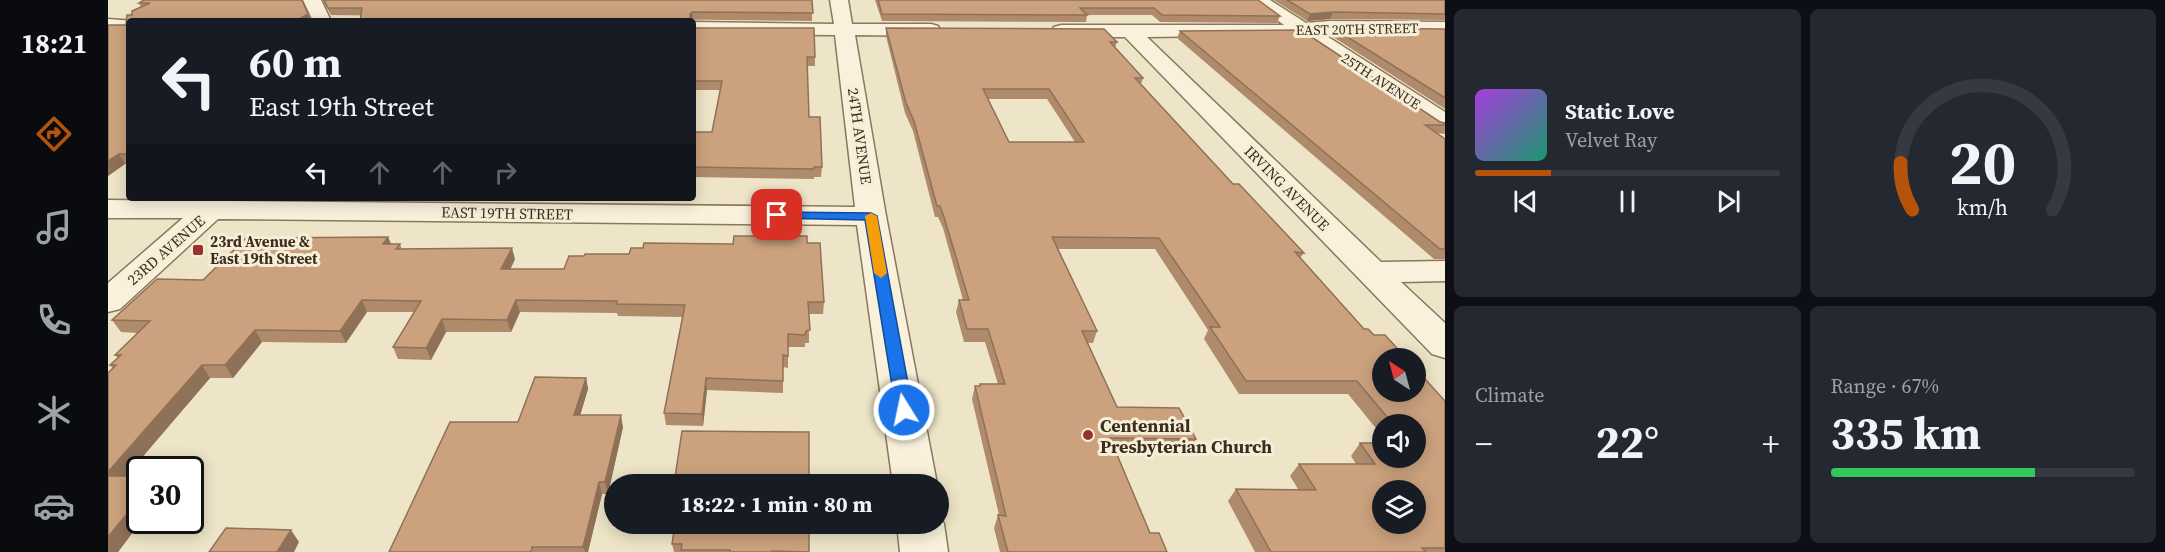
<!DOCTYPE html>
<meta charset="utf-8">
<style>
:root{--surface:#171b24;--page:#242831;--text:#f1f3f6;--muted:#9ea1a6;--line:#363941;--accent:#b45309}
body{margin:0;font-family:"Source Serif 4",serif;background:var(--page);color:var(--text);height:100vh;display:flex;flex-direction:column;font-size:22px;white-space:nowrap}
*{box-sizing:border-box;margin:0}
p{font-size:20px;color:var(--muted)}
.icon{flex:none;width:33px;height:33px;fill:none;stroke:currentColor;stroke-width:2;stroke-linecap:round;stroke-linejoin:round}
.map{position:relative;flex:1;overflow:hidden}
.drawer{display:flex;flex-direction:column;gap:9px;padding:9px;background:#0d0f14;width:720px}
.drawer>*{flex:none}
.guide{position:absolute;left:18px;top:18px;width:570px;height:183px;border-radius:6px;box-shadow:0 3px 15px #0003;background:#171b24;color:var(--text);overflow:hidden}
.needle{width:39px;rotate:324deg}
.buttons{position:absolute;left:1264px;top:348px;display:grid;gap:12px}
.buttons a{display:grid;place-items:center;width:54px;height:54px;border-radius:50%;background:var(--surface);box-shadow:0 3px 15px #0003;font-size:30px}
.speed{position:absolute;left:18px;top:456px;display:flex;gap:12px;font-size:30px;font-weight:700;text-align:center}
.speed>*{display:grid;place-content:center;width:78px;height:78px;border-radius:50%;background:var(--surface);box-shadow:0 3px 15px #0003;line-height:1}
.speed .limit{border:3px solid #111;border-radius:9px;background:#fff;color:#111}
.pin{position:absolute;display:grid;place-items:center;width:51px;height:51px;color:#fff;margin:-26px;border-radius:12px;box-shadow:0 3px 9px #0006}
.me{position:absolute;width:66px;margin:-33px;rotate:350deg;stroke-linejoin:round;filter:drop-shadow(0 0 4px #0008)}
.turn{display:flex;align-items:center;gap:21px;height:126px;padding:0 24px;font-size:27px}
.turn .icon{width:78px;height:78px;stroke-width:2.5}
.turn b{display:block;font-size:42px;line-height:51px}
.lanes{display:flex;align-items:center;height:57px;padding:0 24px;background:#0003;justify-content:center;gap:30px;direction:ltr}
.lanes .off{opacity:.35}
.big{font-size:45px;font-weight:700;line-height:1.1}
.drawer .widget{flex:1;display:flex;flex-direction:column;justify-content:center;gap:9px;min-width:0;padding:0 21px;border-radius:9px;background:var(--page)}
.drawer .dial{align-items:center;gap:0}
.dial svg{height:156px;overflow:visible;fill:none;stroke:var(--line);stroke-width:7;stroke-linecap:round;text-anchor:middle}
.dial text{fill:var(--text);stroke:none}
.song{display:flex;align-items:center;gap:18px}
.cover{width:72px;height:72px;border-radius:9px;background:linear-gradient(135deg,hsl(280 70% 55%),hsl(160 70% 35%))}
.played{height:6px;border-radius:3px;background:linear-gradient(90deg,var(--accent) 25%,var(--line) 25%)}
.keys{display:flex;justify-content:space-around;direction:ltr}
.heat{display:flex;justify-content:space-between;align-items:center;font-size:33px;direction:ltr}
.charge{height:9px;border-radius:4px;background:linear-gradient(90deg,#34c759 67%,var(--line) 0)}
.drawer .tiles{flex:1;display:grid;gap:9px;grid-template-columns:repeat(2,1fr)}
.trip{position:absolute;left:496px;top:474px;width:345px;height:60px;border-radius:30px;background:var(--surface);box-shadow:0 3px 15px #0003;font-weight:700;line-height:60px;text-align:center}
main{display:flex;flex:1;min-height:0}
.menu{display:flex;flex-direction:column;width:108px;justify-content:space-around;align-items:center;background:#090b0e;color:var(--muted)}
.menu .icon{width:42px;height:42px}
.menu .selected{color:var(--accent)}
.menu b{font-size:27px;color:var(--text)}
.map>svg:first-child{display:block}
</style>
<main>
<nav class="menu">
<b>18:21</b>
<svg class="icon selected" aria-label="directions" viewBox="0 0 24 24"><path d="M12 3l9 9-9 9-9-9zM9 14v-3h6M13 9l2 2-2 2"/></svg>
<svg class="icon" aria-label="music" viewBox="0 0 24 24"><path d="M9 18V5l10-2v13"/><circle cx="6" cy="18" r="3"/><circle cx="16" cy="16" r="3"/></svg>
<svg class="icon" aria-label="phone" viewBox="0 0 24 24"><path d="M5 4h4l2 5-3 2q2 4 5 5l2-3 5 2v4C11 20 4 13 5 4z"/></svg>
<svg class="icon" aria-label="climate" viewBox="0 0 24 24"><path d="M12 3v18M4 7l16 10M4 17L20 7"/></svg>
<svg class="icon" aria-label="car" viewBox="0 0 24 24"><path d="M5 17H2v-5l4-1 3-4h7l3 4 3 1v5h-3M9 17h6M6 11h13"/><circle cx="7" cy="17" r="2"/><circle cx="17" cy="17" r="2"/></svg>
</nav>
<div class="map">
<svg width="1337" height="552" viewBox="0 0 1337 552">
<rect width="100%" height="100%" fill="#eee5c8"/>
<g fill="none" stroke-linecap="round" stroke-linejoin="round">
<defs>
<path id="minor" d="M195,0H213L223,21H205Z
M722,0H740L744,24H823L830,26L832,30L830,34L823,36L747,35L778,216L829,484H785L749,225L110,219L12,309L0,312V283L75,218H0V200L95,201L99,198H121L123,201L747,207L727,35L585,34V22L726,24Z
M1141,0H1162L1198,23L1222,21L1337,22V34L1214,33L1337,112V130L1328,128L1191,35L1039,37L1273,262L1337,261V281L1293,282L1337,323V358L1324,354L1017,37H953L946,35L943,31L946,27L953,25H1176Z
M0,19L27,21H21V31H0Z
M831,514L836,524L840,552H792L789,524H831Z"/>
</defs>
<use href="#minor" stroke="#8b775d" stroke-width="3"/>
<use href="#minor" fill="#f9f1db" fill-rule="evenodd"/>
</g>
<path fill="#af8b6c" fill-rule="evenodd" d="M194,0L21,21V164H17L0,176V25H18L24,15L33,7L31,3Z
M214,0H704V21L223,15Z
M767,0H1150L1172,16L1169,23L1052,22L1044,15H979L978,22L774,21Z
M1166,0H1337V20L1222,19L1199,21Z
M585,28L707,57V66H699L701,117L714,167L713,177H706V179L585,177V132H604L613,90H585Z
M778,28L1009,42L1007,48L1035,78L1033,84L1125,184L1196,253L1192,258L1256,329L1266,335L1337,401V552H1147L1120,501L1128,489H1190L1182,476L1191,464H1248L1243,456L1252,443L1308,458V424H1275V437L1240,394H1131L1096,339L1100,330L1047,249H950L989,331L985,343H980L1009,407L1088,439L1081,452L1007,451L1042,533L1059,552H892L886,528L890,515H891L864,399L867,386H871L872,384H890L877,342H856L848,312L851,300H855L835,228L830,217H827L805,131L797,113L778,36ZM880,99H939L967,142H901Z
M1225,28L1337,29V109L1222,35Z
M1072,31L1337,123V134L1329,133L1337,139V259H1326L1069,38Z
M280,237L283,244H292L294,249L407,259L402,269H456L476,256L521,254L535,248L625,244L699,243L716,302L715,314H701V343H697V347H680V368L675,367V393L599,390L595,426L558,425L556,413L574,317L510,316L509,313L412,312L403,332H338L323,360L290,359L285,347L306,312H259L238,343L154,342L125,378H102L18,476L32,520H34L10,552H0L5,369L2,365L10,358L7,355L30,333L13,332L4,320L95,280Z
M478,378L480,389L472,415L515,427L500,494H494L480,552H281Z
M563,524H701V552H566L564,544L567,525H563Z"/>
<path fill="#8f7158" d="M584,12L585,20L582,21V14Z
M1225,12L1222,19L1199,21L1202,14Z
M200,14L203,21H188Z
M11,154L17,164L0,176V161Z
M280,237L285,249L275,244Z
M404,248L407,259L397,281L393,269Z
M254,300L259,312L238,343L232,331Z
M408,300L412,312L403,332L399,320Z
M334,319L338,332L323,360L318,348Z
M147,330L154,342L125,378L117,365Z
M94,365L102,378L8,488L0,480V472Z
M478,378L480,389L469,426L466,415Z
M598,378L599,390L595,426L594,414Z
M513,415L515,427L500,494L497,482Z
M491,482L494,494L480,552H477L475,547Z
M32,498V520H34L10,552H0V537Z
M183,530L191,542L186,552H169Z"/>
<path fill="#cca27e" stroke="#8f7158" stroke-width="1.5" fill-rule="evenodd" d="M36,0H194L200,14L188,21H21V154H11L0,161V25H18L19,15H24V11L42,3H31Z
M216,0H704L705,13L584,12L582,14V21H252L254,8H220Z
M770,0H1150L1172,16L1054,15L1046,8H972L979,15L774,14Z
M1179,0H1337V14L1225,12L1202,14Z
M585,28H706L707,57H699L701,117H712L714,167H706V169L585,167V132H604L614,81H585Z
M778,28L996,29L1009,42H1002L1035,78H1027L1125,184H1131L1196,253L1187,252L1256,329H1260L1266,335H1277L1298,358H1275V392H1308V369L1337,401V548H1314L1318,552H1163L1128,489L1208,490L1191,464H1267L1252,443H1275V458H1308V424H1285L1249,381H1138L1102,327H1112L1051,238L944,237L989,331H974L1009,407L1071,408L1088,439L1002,438L1042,533H1051L1059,552H900L890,515L898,516L867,386H872V384H897L880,329H859L851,300H861L836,217L832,206H829L806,121L798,103ZM875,89H941L976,142H901ZM1275,490H1308V524H1275Z
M1225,28L1337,29V98Z
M1193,30L1332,122L1337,123V125H1317L1337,139V249H1332L1072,31Z
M626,236H699V243H712L716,302H700L702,330L698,331L697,335L680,334V356L675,355V381L598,378L594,414L556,413L577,305L508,304L509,301L408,300L399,320L334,319L318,348L285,347L313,301L254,300L232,331L147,330L117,365H94L0,472V373L8,365H2L13,355H7L42,321L4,320L49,279L95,280L138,238L280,237L275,244H292L288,249L404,248L393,269H456L461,256H476L477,254H521L523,248H535L536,243L625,244Z
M427,377L478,378L466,415H513L497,482H491L475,547H424L423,552H281L342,422H410Z
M574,431L701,432V484H566Z
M0,476H32V498L0,537Z
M567,524H701V552L664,551V552H622V550H573L574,544H564Z
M118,528L183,530L169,552H101Z"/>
<path fill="#1a73e8" stroke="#114b97" stroke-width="1.5" d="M669,212L763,213L769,216L805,410L802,415L796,416L790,415L788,410L757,220L665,218V213Z"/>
<path fill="#f59e0b" d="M763,213L769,216L779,273L773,278L766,273L757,216Z"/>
<g fill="#99312d" stroke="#f6eed7" stroke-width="2">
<rect x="84" y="244" width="12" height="12" rx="3"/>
<circle cx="980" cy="435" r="6"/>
</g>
<g text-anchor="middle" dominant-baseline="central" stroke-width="6" stroke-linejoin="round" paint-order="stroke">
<g font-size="14" fill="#3b2e20" stroke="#f6eed7">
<text transform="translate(1249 29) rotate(-1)">EAST 20TH STREET</text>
<text transform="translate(1273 81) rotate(33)">25TH AVENUE</text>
</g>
<g font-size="15" fill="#3b2e20" stroke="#f6eed7">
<text transform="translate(752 136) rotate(82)">24TH AVENUE</text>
<text transform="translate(1179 188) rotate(45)">IRVING AVENUE</text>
<text transform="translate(399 213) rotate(1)">EAST 19TH STREET</text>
<text transform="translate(58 250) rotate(-41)">23RD AVENUE</text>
</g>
<g font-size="15" font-weight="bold" fill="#3b2e20" stroke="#f6eed7" text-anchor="start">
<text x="102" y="241">23rd Avenue &amp;<tspan x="102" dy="17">East 19th Street</tspan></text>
</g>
<g font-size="18" font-weight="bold" fill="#3b2e20" stroke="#f6eed7" text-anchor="start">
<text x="992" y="425">Centennial<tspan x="992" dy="21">Presbyterian Church</tspan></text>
</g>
</g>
</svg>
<div class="buttons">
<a><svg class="needle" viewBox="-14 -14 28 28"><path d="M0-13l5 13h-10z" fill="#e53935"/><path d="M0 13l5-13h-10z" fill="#9ea1a6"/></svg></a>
<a><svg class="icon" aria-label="sound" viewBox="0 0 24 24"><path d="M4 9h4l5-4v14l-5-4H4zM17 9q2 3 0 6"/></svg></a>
<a><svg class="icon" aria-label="layers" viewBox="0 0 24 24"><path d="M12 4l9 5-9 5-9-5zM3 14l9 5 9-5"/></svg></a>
</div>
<div class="speed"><div class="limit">30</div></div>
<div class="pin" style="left:669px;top:215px;background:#d93025"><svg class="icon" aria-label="arrive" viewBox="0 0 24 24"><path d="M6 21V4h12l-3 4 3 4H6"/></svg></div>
<svg class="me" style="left:796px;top:410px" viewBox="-20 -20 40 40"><circle r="17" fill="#1a73e8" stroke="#fff" stroke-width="3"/><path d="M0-11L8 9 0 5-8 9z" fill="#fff"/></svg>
<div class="trip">18:22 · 1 min · 80 m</div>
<div class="guide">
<div class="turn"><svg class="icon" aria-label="left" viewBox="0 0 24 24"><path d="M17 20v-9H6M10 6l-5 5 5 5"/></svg><div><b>60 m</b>East 19th Street</div></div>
<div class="lanes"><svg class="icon" aria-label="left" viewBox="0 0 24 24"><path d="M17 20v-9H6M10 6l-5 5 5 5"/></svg><svg class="icon off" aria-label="ahead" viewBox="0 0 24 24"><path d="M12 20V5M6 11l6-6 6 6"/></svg><svg class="icon off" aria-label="ahead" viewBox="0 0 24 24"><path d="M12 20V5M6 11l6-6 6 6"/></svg><svg class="icon off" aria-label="right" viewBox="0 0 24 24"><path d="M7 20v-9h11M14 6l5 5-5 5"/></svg></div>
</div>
</div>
<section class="drawer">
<div class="tiles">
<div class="widget">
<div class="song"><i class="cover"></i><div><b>Static Love</b><p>Velvet Ray</p></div></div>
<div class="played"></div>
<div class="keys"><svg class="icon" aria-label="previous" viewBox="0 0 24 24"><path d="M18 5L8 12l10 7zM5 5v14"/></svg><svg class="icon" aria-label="pause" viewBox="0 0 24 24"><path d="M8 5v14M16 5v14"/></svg><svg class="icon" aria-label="next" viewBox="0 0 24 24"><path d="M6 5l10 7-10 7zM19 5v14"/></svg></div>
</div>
<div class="widget dial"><svg viewBox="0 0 100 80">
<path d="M14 69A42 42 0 1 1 86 69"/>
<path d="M14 69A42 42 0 0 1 8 45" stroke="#b45309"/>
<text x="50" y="56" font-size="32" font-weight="700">20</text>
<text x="50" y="72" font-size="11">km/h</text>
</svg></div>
<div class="widget"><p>Climate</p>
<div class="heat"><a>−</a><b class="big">22°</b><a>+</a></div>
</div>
<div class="widget"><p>Range · 67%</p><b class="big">335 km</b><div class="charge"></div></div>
</div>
</section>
</main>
